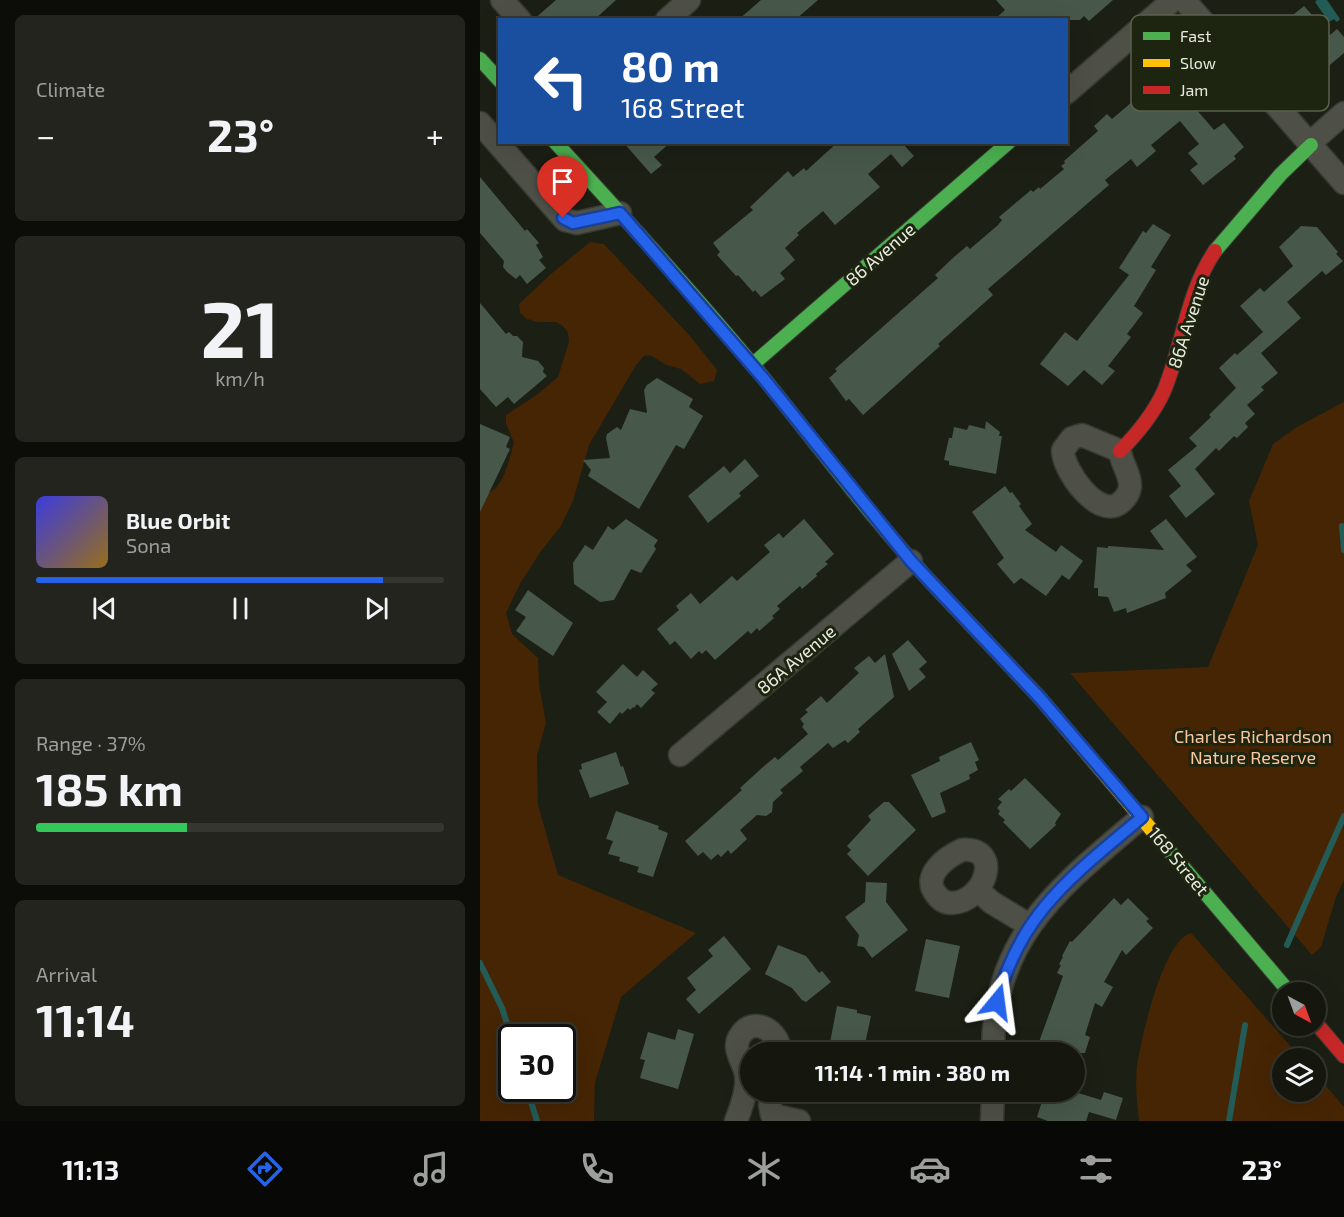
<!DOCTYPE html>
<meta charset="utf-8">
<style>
:root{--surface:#15170f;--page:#22241d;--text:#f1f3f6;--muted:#9d9f9e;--line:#34362f;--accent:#2563eb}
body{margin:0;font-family:"Exo 2",sans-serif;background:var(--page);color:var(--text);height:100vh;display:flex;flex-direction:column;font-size:22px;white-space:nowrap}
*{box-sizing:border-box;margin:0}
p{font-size:20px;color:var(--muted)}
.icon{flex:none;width:33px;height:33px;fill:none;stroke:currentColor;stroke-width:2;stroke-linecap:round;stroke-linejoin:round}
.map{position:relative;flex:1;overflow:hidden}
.drawer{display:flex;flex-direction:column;gap:15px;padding:15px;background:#0c0d08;width:480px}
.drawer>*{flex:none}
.banner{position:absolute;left:18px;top:18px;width:570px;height:126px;border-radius:0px;box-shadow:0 6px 24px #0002,0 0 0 2px var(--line);background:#1a4fa0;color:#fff;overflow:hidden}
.needle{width:39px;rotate:139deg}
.controls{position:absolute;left:792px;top:982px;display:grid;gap:12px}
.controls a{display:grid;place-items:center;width:54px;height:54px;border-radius:50%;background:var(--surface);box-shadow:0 6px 24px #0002,0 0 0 2px var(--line);font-size:30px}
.speed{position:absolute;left:18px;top:1024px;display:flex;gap:12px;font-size:30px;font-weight:700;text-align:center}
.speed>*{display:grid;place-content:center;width:78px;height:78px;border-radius:50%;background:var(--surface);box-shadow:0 6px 24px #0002,0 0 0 2px var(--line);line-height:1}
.speed .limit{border:3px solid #111;border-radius:9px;background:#fff;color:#111}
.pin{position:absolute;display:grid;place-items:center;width:51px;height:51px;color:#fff;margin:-62px -26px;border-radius:50% 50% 50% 0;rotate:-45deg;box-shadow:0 0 6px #0007}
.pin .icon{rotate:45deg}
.me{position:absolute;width:66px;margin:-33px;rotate:16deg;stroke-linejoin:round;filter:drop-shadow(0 0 4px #0008)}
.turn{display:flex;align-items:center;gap:21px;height:126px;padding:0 24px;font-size:27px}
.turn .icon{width:78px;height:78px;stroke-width:2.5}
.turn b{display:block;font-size:42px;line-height:51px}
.big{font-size:45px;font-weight:700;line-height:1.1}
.drawer .tile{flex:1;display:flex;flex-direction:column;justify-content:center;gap:9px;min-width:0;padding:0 21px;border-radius:9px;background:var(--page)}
.drawer .dial{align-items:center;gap:0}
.dial b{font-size:78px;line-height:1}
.song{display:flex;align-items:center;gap:18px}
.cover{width:72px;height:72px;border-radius:9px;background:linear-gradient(135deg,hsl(240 70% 55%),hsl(40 70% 35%))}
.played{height:6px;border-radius:3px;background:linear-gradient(90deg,var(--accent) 85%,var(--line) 85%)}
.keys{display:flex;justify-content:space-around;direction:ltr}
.heat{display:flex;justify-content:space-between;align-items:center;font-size:33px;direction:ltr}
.charge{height:9px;border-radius:4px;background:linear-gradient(90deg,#34c759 37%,var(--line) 0)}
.trip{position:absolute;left:260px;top:1042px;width:345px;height:60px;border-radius:30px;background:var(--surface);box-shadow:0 6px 24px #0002,0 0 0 2px var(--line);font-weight:700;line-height:60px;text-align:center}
.tab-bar{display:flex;height:96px;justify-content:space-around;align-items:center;background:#080906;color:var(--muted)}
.tab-bar .icon{width:42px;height:42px}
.tab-bar .current{color:var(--accent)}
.tab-bar b{font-size:27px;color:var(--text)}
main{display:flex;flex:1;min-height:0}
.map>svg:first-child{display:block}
</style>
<main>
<section class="drawer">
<div class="tile"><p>Climate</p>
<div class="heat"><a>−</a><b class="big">23°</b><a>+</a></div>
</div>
<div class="tile dial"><b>21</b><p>km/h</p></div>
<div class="tile">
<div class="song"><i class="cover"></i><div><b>Blue Orbit</b><p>Sona</p></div></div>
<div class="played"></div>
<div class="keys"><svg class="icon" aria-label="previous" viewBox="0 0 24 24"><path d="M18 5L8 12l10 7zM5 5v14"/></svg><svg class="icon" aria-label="pause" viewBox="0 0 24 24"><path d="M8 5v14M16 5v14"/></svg><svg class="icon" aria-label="next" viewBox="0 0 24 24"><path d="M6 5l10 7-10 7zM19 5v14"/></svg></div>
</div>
<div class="tile"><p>Range · 37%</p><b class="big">185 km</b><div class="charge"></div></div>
<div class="tile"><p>Arrival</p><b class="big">11:14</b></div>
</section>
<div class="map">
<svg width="864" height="1121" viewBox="0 0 864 1121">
<rect width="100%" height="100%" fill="#1c1f14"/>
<path fill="#462504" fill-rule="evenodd" d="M110,242L124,244L210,336L237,370L234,381L220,384L201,369L186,365L170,355L164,356L156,365L109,445L93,501L81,526L61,551L41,582L26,613L32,634L58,658L59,685L66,723L57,755L58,805L78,875L216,933L141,997L115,1083L114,1121H0V494C23,495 28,462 34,443L26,423V415L58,394L78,377L89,342L88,333L83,326L76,322H58L47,319L40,313L39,304L71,274ZM32,1038H82V1089H32Z
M864,402V880L856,897L841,947L832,955L590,673L728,667L778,545L769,501L793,444L817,427Z
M711,933L822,1059H802V1092H836V1074L864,1107V1121H659C657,1102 655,1085 657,1066C661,1039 683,940 711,933Z"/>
<path fill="#235b57" d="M837,0H847L860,19L857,22L854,19L849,22L835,2Z"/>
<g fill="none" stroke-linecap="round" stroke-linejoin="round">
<path stroke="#235b57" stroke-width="6" d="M862,526L864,550
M807,945L864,816
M0,963L22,1008L32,1039
M47,1089L57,1121
M749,1121L765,1025"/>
</g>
<path fill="#47584a" d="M76,0H136L114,20H53Z
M281,0H338L315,20H258Z
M516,0H633L609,21L604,16L600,20H514L525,10Z
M824,6L850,35L857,29L864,37V53L844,70L832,69L834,35L817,51L797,28Z
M672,85L676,90L685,91L695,102L706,92L708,94L716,87L725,99L715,108L734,130L744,123L764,147L754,156L756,159L723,185L710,170L718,164L708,153L719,144L700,121L671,145L676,151L657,167L651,159L625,180L629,185L508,289L513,295L458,344L460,346L383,415L369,399L366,401L349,378L357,371L355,369L458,278L455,275L474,257L487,246L490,249L518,225L522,220L519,217L551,190L553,192L559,187L560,189L584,169L581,166L585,163L584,161L618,131L614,126L627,114L632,119Z
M143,142H191L174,157L182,165L171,174Z
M358,142H424L423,144L434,156L422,167L411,154L388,174L400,187L387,198L355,225L343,211L317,233L319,235L305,248L315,260L300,273L305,279L281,297L275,290L273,292L258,275L256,276L237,255L240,252L233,243L273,210L270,207L308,171L313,177L324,168L326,171Z
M0,177L45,231L47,229L59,243L56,245L63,257L59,260L66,268L47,284L40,275L36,279L27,272L23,267L24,261L0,233Z
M673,224L691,235L671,267L676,270L654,306L663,313L647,334L651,337L628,366L635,371L622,385L604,370L588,386L560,364L585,332L597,341L649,275L639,268L663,231L666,233Z
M821,226L837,227L858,252L856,254L863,261L846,275L842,271L807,302L821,318L781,353L798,373L781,387L784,390L767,405L775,414L765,423L768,427L757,438L754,436L739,451L736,448L715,469L735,494L706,518L689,496L701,486L688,470L717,446L709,438L731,417L729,415L756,388L739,368L755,353L757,355L783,332L760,306L780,288L784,292L813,266L799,247Z
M0,303L26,334L29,332L33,336H37L43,342L42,357L58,361L64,368L63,372L67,376L34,404L28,397L16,407L0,389Z
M177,378L213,399L209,407L223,416L204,449L196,445L159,509L108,476L111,470L103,460L130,458L126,438L127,434L137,427L141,430L150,409L167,413L164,390L167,385Z
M506,421L520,432L519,436H522L516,474L469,465V461L464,460L469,438H472L474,427L487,430L489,425L505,429Z
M0,424L30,437L26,447L30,449L0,512Z
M265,459L279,476L259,493L261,496L228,523L208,496L244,466L250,473Z
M525,486L530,493L532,492L541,504L539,506L552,524L545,530L576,552L581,545L603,561L589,580L582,575L566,596L541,578L534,584L517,564L524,558L492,512Z
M146,519L178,540L174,546L176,549L161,573L151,569L134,600L120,602L94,584L93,563L105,545L113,550L128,526L133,530Z
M324,519L354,554L345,562L348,564L336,574L337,576L322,589L320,586L297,606L300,609L292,616L294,618L279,631L277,628L271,634L268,631L235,660L226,650L222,654L219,651L211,659L195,641L190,645L177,629L199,610L196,606L211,593L220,604L252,576L257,581L290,552L284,545L299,533L303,538Z
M686,519L717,557L706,565L712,571L685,593L686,598L647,613L646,608L634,612L628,597L618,596V588H614L617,547L628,548V546L684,550L670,531Z
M48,590L93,623L73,656L36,631L46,617L35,610Z
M428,640L447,662L439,669L446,677L429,691L412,654Z
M405,654L414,697L378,729L380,732L368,743L365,740L353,748L348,743L320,767L323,771L300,790L303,793L293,802L292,812L286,816L277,815L260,830L267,839L251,854L248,850L241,857L238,854L231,860L223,852L218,856L205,841L262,790L260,788L283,767L295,757L298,760L328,734L322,727L324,724L320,719L328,712L325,710L341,696L347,703L379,673L374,668L389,656L395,663Z
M143,664L157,677L163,670L178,684L171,690L175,693L161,708L157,704L154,708L153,707L150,710L148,708L142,714L140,712L130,724L117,712L127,702L116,692Z
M491,742L499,760L495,762L498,770L489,775L490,779L460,793L466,812L452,818L431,775L460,761L459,757Z
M136,752L141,767L143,766L149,784L110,798L99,770L102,769L101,764Z
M545,778L581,814L575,823L576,825L550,849L523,822L525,820L518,814L520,811L517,808L522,802L518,799L529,789L531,791Z
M404,802H409L436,830L388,876L367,854L371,850L367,846L391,820L388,816Z
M136,811L179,826L178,829L188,833L173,877L157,872L159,867L139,861L140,857L128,854L133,841L126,839Z
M386,882L407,883L406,902L428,930L392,958L384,947L377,946L379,935L365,917L385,902Z
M634,898L641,905L648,898L669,919L666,921L673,928L646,955L642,950L624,982L633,987L622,1007L615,1003L605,1035L610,1037L605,1053H564L556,1050L583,976L577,973L581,965L579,964L583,957L582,956L590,941L592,942Z
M244,936L271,969L219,1014L206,999L216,990L207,978L233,956L228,950Z
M446,939L480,946L469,998L435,991Z
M298,945L326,956L339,973L342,971L351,982L326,1002L322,1000L312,988L285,974Z
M357,1006L377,1010V1013L391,1016L383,1053H348Z
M198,1029L214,1034L198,1089L160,1078L165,1060L160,1059L168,1032L195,1040Z
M565,1092H595L621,1100L624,1092L643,1098L636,1120L609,1112L606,1121H568L557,1117Z"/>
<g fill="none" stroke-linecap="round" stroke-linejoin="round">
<defs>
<path id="street" d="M22,0L40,20
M704,0L864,183
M187,20L209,0
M586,93L693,0
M0,123L85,220L97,223L140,213
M830,143L864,113
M602,435L640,451C641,463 651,475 650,487C649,494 645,499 640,503C618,520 582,469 583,450L592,438Z
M200,755L431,561
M482,850C524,847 505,902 472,903C465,903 460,900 456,894C441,876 466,857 482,850Z
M498,890L511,902L549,925
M513,1053C512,936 581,886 662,817
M291,1092L290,1105L292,1115
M292,1115L319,1121
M256,1121C261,1108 268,1090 266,1076C265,1062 251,1050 260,1036C273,1014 301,1032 300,1053
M512,1121L513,1092"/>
<path id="fast" d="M0,59L20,81
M75,142C147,220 219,299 286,381C343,452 398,526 460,592
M735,251L801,174L831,145
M272,365L529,142
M681,841L810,993"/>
<path id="slow" d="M460,592L560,698L681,841"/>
<path id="jam" d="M640,451C658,433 673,415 684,391C703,345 707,292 735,251
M836,1023L864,1056"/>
</defs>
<use href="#street" stroke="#373a31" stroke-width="25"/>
<use href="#fast" stroke="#373a31" stroke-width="16"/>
<use href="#slow" stroke="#373a31" stroke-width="16"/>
<use href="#jam" stroke="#373a31" stroke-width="16"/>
<use href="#street" stroke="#4e5048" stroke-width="22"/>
<use href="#fast" stroke="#4caf50" stroke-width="14"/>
<use href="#slow" stroke="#ffc107" stroke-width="14"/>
<use href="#jam" stroke="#c62828" stroke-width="14"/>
</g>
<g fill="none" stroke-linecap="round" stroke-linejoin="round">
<defs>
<path id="route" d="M83,218L93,223L140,213L284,379L431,561L560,698L662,817C595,874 540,912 517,1002"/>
</defs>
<use href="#route" stroke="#184099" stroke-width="15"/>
<use href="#route" stroke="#2563eb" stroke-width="10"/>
</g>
<g text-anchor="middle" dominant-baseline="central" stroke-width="6" stroke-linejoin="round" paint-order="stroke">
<g font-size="18" fill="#e7ecdf" stroke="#1d2410">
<text transform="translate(400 254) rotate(-41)">86 Avenue</text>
<text transform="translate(708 322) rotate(-72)">86A Avenue</text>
<text transform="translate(316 659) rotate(-40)">86A Avenue</text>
<text transform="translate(699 861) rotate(50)">168 Street</text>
</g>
<g font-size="18" fill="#fcc69f" stroke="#1d2410">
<text x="773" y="736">Charles Richardson<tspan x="773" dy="21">Nature Reserve</tspan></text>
</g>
</g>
<rect x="651" y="15" width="198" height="96" rx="9" fill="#1d2410" stroke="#5a604e" stroke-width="1.5"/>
<rect x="663" y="32" width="27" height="8" fill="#4caf50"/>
<rect x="663" y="59" width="27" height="8" fill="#ffc107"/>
<rect x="663" y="86" width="27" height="8" fill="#c62828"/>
<g font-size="16" fill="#e7ecdf">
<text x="700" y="42">Fast</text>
<text x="700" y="69">Slow</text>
<text x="700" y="96">Jam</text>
</g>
</svg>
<div class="controls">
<a><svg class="needle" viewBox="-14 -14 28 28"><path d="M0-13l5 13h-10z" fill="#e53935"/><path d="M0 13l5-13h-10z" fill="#9d9f9e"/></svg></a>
<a><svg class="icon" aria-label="layers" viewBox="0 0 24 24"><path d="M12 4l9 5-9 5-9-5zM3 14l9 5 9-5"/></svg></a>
</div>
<div class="speed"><div class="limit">30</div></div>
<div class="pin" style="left:83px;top:218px;background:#d93025"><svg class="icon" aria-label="arrive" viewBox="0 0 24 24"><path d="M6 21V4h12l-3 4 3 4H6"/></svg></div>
<svg class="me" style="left:517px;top:1002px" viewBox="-20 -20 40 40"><path d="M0-17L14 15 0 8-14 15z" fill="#2563eb" stroke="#fff" stroke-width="4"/></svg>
<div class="trip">11:14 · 1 min · 380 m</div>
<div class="banner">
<div class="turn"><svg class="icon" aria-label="left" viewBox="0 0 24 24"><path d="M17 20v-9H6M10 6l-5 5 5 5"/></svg><div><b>80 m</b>168 Street</div></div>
</div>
</div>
</main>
<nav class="tab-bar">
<b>11:13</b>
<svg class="icon current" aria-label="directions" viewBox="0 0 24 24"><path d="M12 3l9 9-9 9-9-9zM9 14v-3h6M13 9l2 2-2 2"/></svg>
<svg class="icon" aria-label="music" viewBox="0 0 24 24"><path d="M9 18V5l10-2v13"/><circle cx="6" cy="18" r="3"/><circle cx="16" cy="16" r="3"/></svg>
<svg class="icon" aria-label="phone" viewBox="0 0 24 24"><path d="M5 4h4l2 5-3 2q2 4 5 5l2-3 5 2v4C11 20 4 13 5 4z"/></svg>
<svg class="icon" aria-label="climate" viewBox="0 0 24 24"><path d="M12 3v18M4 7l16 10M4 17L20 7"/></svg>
<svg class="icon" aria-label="car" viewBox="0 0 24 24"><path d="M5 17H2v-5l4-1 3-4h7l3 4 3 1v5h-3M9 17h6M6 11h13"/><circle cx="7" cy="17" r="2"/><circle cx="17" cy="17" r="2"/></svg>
<svg class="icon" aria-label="filters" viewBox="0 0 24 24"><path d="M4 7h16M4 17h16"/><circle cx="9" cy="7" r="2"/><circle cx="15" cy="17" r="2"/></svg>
<b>23°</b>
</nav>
